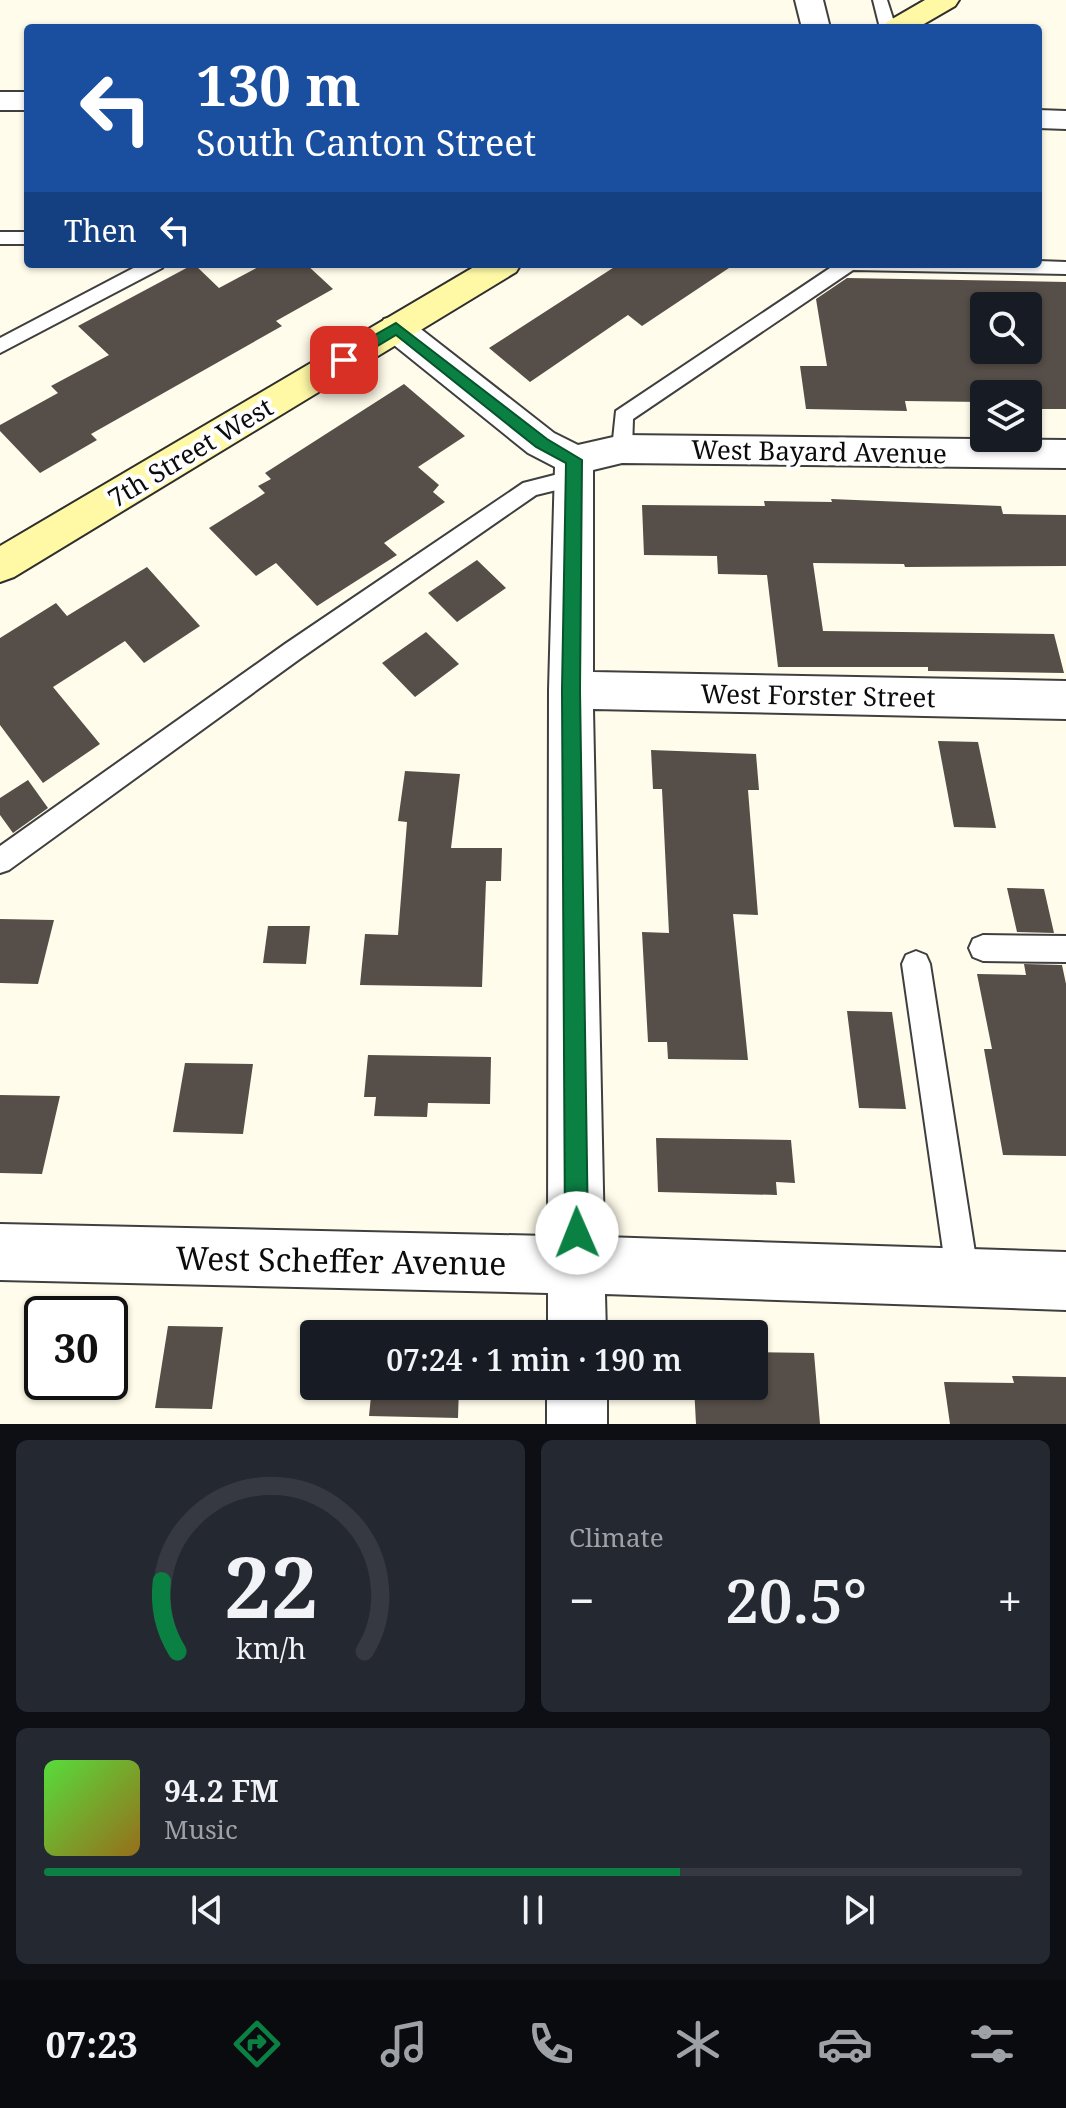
<!DOCTYPE html>
<meta charset="utf-8">
<style>
:root{--surface:#171b24;--page:#242831;--text:#f1f3f6;--muted:#9ea1a6;--line:#363941;--accent:#0b8043}
body{margin:0;font-family:"Noto Serif",serif;background:var(--page);color:var(--text);height:100vh;display:flex;flex-direction:column;font-size:30px;white-space:nowrap}
*{box-sizing:border-box;margin:0}
p{font-size:26px;color:var(--muted)}
.icon{flex:none;width:44px;height:44px;fill:none;stroke:currentColor;stroke-width:2;stroke-linecap:round;stroke-linejoin:round}
.map{position:relative;height:1424px;overflow:hidden}
.panel{display:flex;flex-direction:column;gap:16px;padding:16px;background:#0d0f14;flex:1}
.panel>*{flex:none}
.top-card{position:absolute;left:24px;top:24px;width:1018px;height:244px;border-radius:8px;box-shadow:0 2px 6px #0004;background:#1a4fa0;color:#fff;overflow:hidden}
.buttons{position:absolute;left:970px;top:292px;display:grid;gap:16px}
.buttons a{display:grid;place-items:center;width:72px;height:72px;border-radius:8px;background:var(--surface);box-shadow:0 2px 6px #0004;font-size:40px}
.speed{position:absolute;left:24px;top:1296px;display:flex;gap:16px;font-size:40px;font-weight:700;text-align:center}
.speed>*{display:grid;place-content:center;width:104px;height:104px;border-radius:50%;background:var(--surface);box-shadow:0 2px 6px #0004;line-height:1}
.speed .limit{border:4px solid #111;border-radius:12px;background:#fff;color:#111}
.pin{position:absolute;display:grid;place-items:center;width:68px;height:68px;color:#fff;margin:-34px;border-radius:16px;box-shadow:0 4px 12px #0006}
.me{position:absolute;width:88px;margin:-44px;rotate:359deg;stroke-linejoin:round;filter:drop-shadow(0 0 6px #0008)}
.turn{display:flex;align-items:center;gap:28px;height:168px;padding:0 40px;font-size:36px}
.turn .icon{width:104px;height:104px;stroke-width:2.5}
.turn b{display:block;font-size:56px;line-height:68px}
.then{display:flex;align-items:center;height:76px;padding:0 40px;background:#0003;gap:16px;font-size:30px}
.big{font-size:60px;font-weight:600;line-height:1.1}
.panel .tile{flex:1;display:flex;flex-direction:column;justify-content:center;gap:12px;min-width:0;padding:0 28px;border-radius:12px;background:var(--page)}
.panel .dial{align-items:center;gap:0}
.dial svg{height:208px;overflow:visible;fill:none;stroke:var(--line);stroke-width:7;stroke-linecap:round;text-anchor:middle}
.dial text{fill:var(--text);stroke:none}
.song{display:flex;align-items:center;gap:24px}
.cover{width:96px;height:96px;border-radius:12px;background:linear-gradient(135deg,hsl(110 70% 55%),hsl(40 70% 35%))}
.played{height:8px;border-radius:4px;background:linear-gradient(90deg,var(--accent) 65%,var(--line) 65%)}
.keys{display:flex;justify-content:space-around;direction:ltr}
.heat{display:flex;justify-content:space-between;align-items:center;font-size:44px;direction:ltr}
.panel .tiles{flex:1;display:grid;gap:16px;grid-template-columns:1fr 1fr}
.tile:last-child{grid-column:span 2}
.trip{position:absolute;left:300px;top:1320px;width:468px;height:80px;border-radius:8px;background:var(--surface);box-shadow:0 2px 6px #0004;font-weight:600;line-height:80px;text-align:center}
.dock{display:flex;height:128px;justify-content:space-around;align-items:center;background:#090b0e;color:var(--muted)}
.dock .icon{width:56px;height:56px}
.dock .on{color:var(--accent)}
.dock b{font-size:36px;color:var(--text)}
.map>svg:first-child{display:block}
</style>
<div class="map">
<svg width="1066" height="1424" viewBox="0 0 1066 1424">
<rect width="100%" height="100%" fill="#fffceb"/>
<path fill="#564e48" fill-rule="evenodd" d="M194,264L219,288L264,264H306L333,289L276,321L282,326L91,434L97,440L40,473L0,431V425L58,393L51,386L109,355L78,326Z
M619,264H735L642,326L628,315L530,382L489,348Z
M847,278L1066,282V409H1028V394H984V402L905,401L907,411L806,409L800,366H827L816,299ZM984,306H1028V350H984Z
M404,384L465,436L418,467L439,485L433,492L445,502L384,543L397,555L317,606L276,563L256,576L209,528L265,493L258,486L271,479L265,473Z
M831,499L1001,506L1003,514L1066,515V566L905,567L904,564L813,563L823,631L1054,634L1064,673L928,671V667H778L767,575L718,574L717,556L644,555L642,505L765,506L764,501L832,502Z
M477,560L506,588L457,622L428,593Z
M147,567L200,626L144,663L125,641L53,687L100,744L43,783L0,725V638L56,603L67,616Z
M426,632L459,664L415,697L382,663Z
M938,741L978,742L996,828L954,827Z
M651,750L756,754L759,790H748L758,915L733,914L748,1060L668,1059L667,1042H648L642,932L669,933L662,789H653Z
M405,771L460,774L451,848H502L501,881H486L482,987L360,985L365,934L398,935L407,822L398,821Z
M28,780L48,808L13,833L0,815V798Z
M1007,888L1044,889L1054,933L1017,932Z
M0,919L54,920L38,984L0,983Z
M268,926H310L306,964L263,963Z
M1024,964L1062,965L1066,984V1156L1003,1155L984,1049H992L977,974L1026,975Z
M847,1011L892,1012L906,1109L859,1108Z
M368,1055L491,1057L490,1104L428,1103L427,1117L374,1116L376,1097H364Z
M185,1063L253,1064L243,1134L173,1132Z
M0,1095L60,1096L42,1174L0,1173Z
M656,1138L791,1140L795,1183L776,1182L777,1195L658,1192Z
M168,1326L223,1327L212,1409L155,1408Z
M376,1327L462,1329V1334H376Z
M754,1352L814,1353L820,1424H696L694,1386H754Z
M1012,1376L1066,1377V1424H950L944,1382L1014,1383Z
M372,1386H459L458,1418L369,1416Z"/>
<g fill="none" stroke-linecap="round" stroke-linejoin="round">
<defs>
<path id="service" d="M873,0H887L896,28H880Z
M0,232H28V244H0Z
M1038,261L1066,262V274L853,270L633,419L632,449L629,454H615L612,449L616,411L836,264H1038Z
M141,264H165L162,268L0,353V338Z
M574,470L581,472L585,478L581,484L536,495L301,658L9,870L0,873V846L285,644L523,483Z
M983,935L1066,936V962L983,961L973,957L969,948L973,939Z
M916,951L926,955L930,964L979,1278L974,1289L963,1294L952,1289L947,1278L902,964L906,955Z"/>
<path id="minor" d="M795,0H823L830,28H802Z
M0,92H28V110H0Z
M1038,110L1066,111V129L1038,128Z
M396,316L408,319L554,433L578,445L622,435L1066,440V468L622,463L593,470V672L1066,681V719L593,709L604,1237L1066,1252V1310L605,1294L606,1334H548V1293L0,1280V1224L548,1236L549,690L555,467L528,453L384,337L379,328L384,319Z
M547,1386H607V1424H547Z"/>
<path id="secondary" d="M925,0H959L955,6L917,28H883L887,22Z
M479,264H521L516,272L14,577L0,582V546Z"/>
</defs>
<use href="#service" stroke="#3f3f3f" stroke-width="4"/>
<use href="#minor" stroke="#3f3f3f" stroke-width="4"/>
<use href="#secondary" stroke="#2e2e2e" stroke-width="4"/>
<use href="#service" fill="#fff" fill-rule="evenodd"/>
<use href="#minor" fill="#fff" fill-rule="evenodd"/>
<use href="#secondary" fill="#fff9a6" fill-rule="evenodd"/>
</g>
<path fill="#0b8043" stroke="#07532c" stroke-width="2" d="M396,323L547,439L582,460L580,690L588,1233L585,1241L577,1245L568,1241L565,1233L562,690L566,463L536,447L396,335L349,363H338V356Z"/>
<g text-anchor="middle" dominant-baseline="central" stroke-width="8" stroke-linejoin="round" paint-order="stroke">
<g font-size="26" fill="#0c0c0c" stroke="#fff">
<text transform="translate(819 451) rotate(1)">West Bayard Avenue</text>
<text transform="translate(190 452) rotate(-31)">7th Street West</text>
<text transform="translate(818 695) rotate(1)">West Forster Street</text>
</g>
<g font-size="32" fill="#0c0c0c" stroke="#fff">
<text transform="translate(341 1260) rotate(1)">West Scheffer Avenue</text>
</g>
</g>
</svg>
<div class="buttons">
<a><svg class="icon" aria-label="search" viewBox="0 0 24 24"><circle cx="10" cy="10" r="6"/><path d="M15 15l6 6"/></svg></a>
<a><svg class="icon" aria-label="layers" viewBox="0 0 24 24"><path d="M12 4l9 5-9 5-9-5zM3 14l9 5 9-5"/></svg></a>
</div>
<div class="speed"><div class="limit">30</div></div>
<div class="pin" style="left:344px;top:360px;background:#d93025"><svg class="icon" aria-label="arrive" viewBox="0 0 24 24"><path d="M6 21V4h12l-3 4 3 4H6"/></svg></div>
<svg class="me" style="left:577px;top:1233px" viewBox="-20 -20 40 40"><circle r="19" fill="#fff"/><path d="M0-13L10 11 0 6-10 11z" fill="#0b8043"/></svg>
<div class="trip">07:24 · 1 min · 190 m</div>
<div class="top-card">
<div class="turn"><svg class="icon" aria-label="left" viewBox="0 0 24 24"><path d="M17 20v-9H6M10 6l-5 5 5 5"/></svg><div><b>130 m</b>South Canton Street</div></div>
<div class="then">Then<svg class="icon" aria-label="left" viewBox="0 0 24 24"><path d="M17 20v-9H6M10 6l-5 5 5 5"/></svg></div>
</div>
</div>
<section class="panel">
<div class="tiles">
<div class="tile dial"><svg viewBox="0 0 100 80">
<path d="M14 69A42 42 0 1 1 86 69"/>
<path d="M14 69A42 42 0 0 1 8 42" stroke="#0b8043"/>
<text x="50" y="56" font-size="32" font-weight="700">22</text>
<text x="50" y="72" font-size="11">km/h</text>
</svg></div>
<div class="tile"><p>Climate</p>
<div class="heat"><a>−</a><b class="big">20.5°</b><a>+</a></div>
</div>
<div class="tile">
<div class="song"><i class="cover"></i><div><b>94.2 FM</b><p>Music</p></div></div>
<div class="played"></div>
<div class="keys"><svg class="icon" aria-label="previous" viewBox="0 0 24 24"><path d="M18 5L8 12l10 7zM5 5v14"/></svg><svg class="icon" aria-label="pause" viewBox="0 0 24 24"><path d="M8 5v14M16 5v14"/></svg><svg class="icon" aria-label="next" viewBox="0 0 24 24"><path d="M6 5l10 7-10 7zM19 5v14"/></svg></div>
</div>
</div>
</section>
<nav class="dock">
<b>07:23</b>
<svg class="icon on" aria-label="directions" viewBox="0 0 24 24"><path d="M12 3l9 9-9 9-9-9zM9 14v-3h6M13 9l2 2-2 2"/></svg>
<svg class="icon" aria-label="music" viewBox="0 0 24 24"><path d="M9 18V5l10-2v13"/><circle cx="6" cy="18" r="3"/><circle cx="16" cy="16" r="3"/></svg>
<svg class="icon" aria-label="phone" viewBox="0 0 24 24"><path d="M5 4h4l2 5-3 2q2 4 5 5l2-3 5 2v4C11 20 4 13 5 4z"/></svg>
<svg class="icon" aria-label="climate" viewBox="0 0 24 24"><path d="M12 3v18M4 7l16 10M4 17L20 7"/></svg>
<svg class="icon" aria-label="car" viewBox="0 0 24 24"><path d="M5 17H2v-5l4-1 3-4h7l3 4 3 1v5h-3M9 17h6M6 11h13"/><circle cx="7" cy="17" r="2"/><circle cx="17" cy="17" r="2"/></svg>
<svg class="icon" aria-label="filters" viewBox="0 0 24 24"><path d="M4 7h16M4 17h16"/><circle cx="9" cy="7" r="2"/><circle cx="15" cy="17" r="2"/></svg>
</nav>
